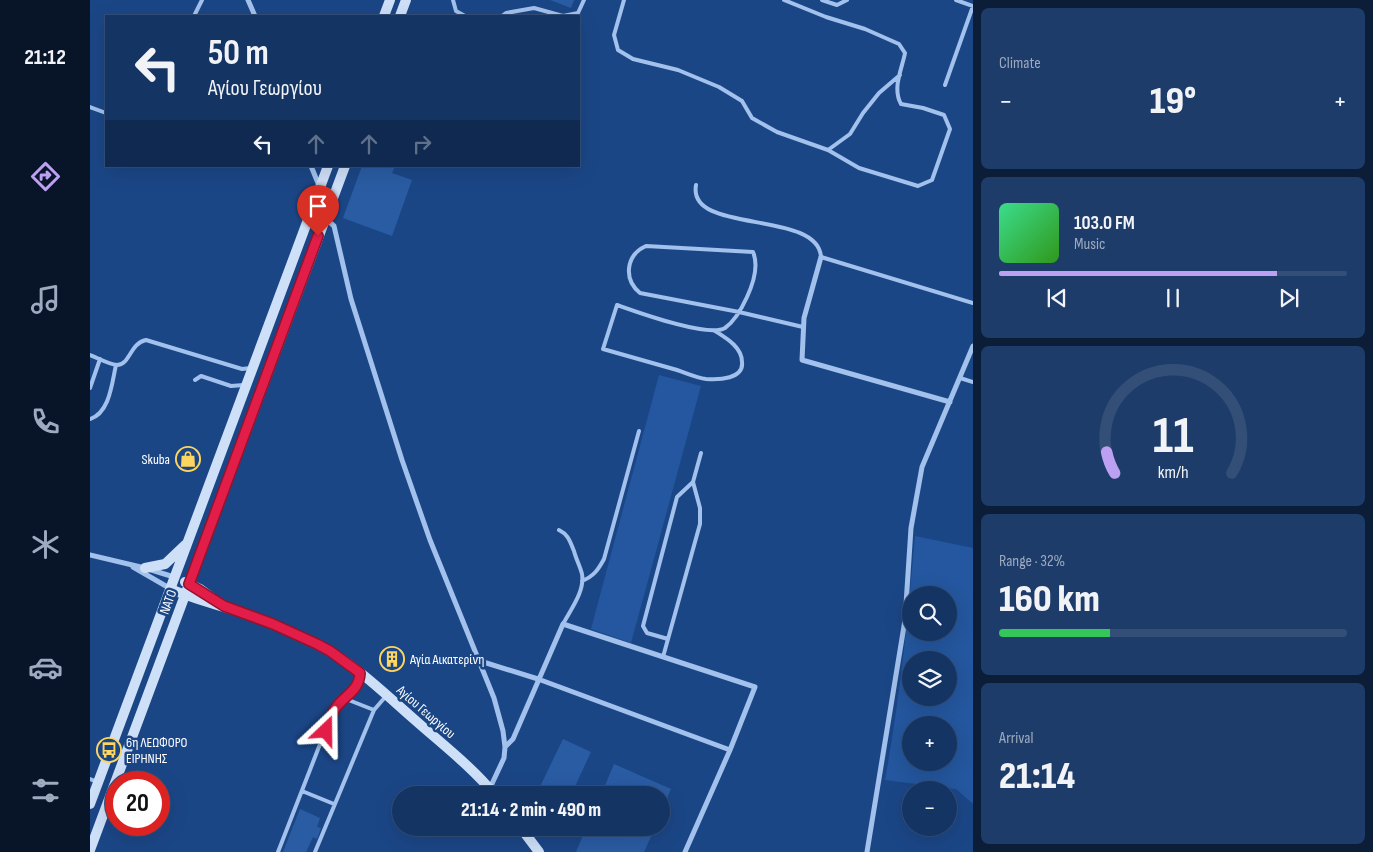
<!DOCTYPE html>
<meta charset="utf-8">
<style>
:root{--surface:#143464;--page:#1d3c6a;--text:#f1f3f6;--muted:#9daabf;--line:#334f78;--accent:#bca0f2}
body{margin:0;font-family:"Sofia Sans Condensed",sans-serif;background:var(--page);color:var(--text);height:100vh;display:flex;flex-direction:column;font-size:19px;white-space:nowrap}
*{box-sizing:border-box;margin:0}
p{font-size:16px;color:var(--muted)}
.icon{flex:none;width:28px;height:28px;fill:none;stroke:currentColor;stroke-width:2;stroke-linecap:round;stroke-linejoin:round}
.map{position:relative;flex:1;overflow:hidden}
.details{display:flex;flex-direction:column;gap:8px;padding:8px;background:#0b1d37;width:400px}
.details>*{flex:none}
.banner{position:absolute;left:15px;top:15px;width:475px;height:152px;border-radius:0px;box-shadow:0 5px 20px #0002,0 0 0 1px var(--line);background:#143464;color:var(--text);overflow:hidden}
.tools{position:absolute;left:812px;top:586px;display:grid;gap:10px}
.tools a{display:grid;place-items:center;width:55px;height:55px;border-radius:50%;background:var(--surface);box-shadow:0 5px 20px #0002,0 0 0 1px var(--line);font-size:25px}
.speed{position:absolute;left:15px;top:771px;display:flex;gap:10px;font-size:25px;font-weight:700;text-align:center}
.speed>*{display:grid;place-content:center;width:65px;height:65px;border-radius:50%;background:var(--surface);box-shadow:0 5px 20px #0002,0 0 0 1px var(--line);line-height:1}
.speed .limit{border:8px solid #d22;background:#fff;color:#111}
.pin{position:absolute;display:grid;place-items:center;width:42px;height:42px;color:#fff;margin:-51px -21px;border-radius:50% 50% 50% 0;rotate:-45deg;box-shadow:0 0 5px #0007}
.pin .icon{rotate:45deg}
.me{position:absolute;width:55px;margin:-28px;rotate:23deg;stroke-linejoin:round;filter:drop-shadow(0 0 4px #0008)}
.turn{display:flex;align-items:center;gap:18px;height:105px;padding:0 20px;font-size:22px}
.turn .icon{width:65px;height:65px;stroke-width:2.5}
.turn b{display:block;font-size:35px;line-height:42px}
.lanes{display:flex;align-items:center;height:48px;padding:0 20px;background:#0003;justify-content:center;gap:25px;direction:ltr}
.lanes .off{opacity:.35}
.big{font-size:38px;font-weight:800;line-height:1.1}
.details .tile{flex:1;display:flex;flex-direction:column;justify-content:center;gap:8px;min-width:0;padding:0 18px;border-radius:8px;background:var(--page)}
.details .dial{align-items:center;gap:0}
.dial svg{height:130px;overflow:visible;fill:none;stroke:var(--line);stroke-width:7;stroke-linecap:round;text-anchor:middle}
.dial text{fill:var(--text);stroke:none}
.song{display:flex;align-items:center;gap:15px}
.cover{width:60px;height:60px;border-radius:8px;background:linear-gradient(135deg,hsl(150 70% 55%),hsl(110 70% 35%))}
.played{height:5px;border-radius:2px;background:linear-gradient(90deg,var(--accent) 80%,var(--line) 80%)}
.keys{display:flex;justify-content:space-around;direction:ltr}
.heat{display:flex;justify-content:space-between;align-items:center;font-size:28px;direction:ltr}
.charge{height:8px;border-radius:4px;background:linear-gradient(90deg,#34c759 32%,var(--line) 0)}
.trip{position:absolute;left:302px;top:786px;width:278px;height:50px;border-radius:25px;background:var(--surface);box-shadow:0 5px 20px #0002,0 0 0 1px var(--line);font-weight:800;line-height:50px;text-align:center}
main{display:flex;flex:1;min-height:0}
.tab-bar{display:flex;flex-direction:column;width:90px;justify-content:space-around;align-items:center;background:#081528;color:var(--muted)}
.tab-bar .icon{width:35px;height:35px}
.tab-bar .on{color:var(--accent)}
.tab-bar b{font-size:22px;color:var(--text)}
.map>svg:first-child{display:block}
</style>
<main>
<nav class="tab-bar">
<b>21:12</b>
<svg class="icon on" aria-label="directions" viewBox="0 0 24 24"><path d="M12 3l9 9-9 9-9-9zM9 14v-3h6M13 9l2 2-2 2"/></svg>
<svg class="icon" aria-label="music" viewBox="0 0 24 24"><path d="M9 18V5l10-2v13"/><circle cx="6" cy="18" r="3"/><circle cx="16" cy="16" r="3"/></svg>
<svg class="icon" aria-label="phone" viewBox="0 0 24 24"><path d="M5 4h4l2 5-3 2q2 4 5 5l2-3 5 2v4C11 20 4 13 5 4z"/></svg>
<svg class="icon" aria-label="climate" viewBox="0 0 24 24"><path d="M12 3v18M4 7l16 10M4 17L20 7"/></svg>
<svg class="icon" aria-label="car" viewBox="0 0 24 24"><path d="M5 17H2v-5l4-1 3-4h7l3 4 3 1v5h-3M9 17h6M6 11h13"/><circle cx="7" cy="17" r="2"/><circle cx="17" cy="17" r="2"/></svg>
<svg class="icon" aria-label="filters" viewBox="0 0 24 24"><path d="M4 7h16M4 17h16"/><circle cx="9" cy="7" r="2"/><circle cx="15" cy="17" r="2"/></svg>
</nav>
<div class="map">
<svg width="883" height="852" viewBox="0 0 883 852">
<rect width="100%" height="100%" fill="#1b4686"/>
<path fill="#24579f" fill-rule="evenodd" d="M569,375L611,386L541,643L501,629Z
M825,536L883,548V804L866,789L795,780C810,699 818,618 825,536ZM821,595H859V632H821ZM821,660H859V698H821ZM821,725H859V762H821Z"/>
<path fill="#2a5ca4" d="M460,0H484L481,8Z
M272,166H305L302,173L322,180L302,236L253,218Z
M302,652L307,655L303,666L297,664Z
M473,739L501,752L481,795H446Z
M524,764L581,789L571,813V795H511Z
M210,809L230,818L227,827L231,828L227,839L223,837L216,852H193Z
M496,828H565L554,852H486Z"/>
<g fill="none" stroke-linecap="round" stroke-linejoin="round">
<path stroke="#a2c1ec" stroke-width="4" d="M363,0L366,11L375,16
M534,0L524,35L528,50L543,59L588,70L629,87L652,101L662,118L687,132L738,150L769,168L828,186L842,180L860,129L854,115L833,108L811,104C802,88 812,69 815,53L809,44L775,29L736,17L694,0
M732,0L747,5L757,0
M866,0L883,6
M104,16L112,0
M412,16L416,13L444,8L473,16L488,13L494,0
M855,85L883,6
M0,107L16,113
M738,150L760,134L773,113L789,93L810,75
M606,185C597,235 728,209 731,257L883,303
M625,331C636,338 652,347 652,362C654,379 629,380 616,379C607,378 596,373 587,370C562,363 537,356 513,349L527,305C547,312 618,338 635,328C645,321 652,308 657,297C663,284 669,266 663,252L556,246C536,255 533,279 550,293L649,312L713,327
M0,355C8,358 18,364 27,365C40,365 40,343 56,340L152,369L161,368
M870,378L883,382
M105,380L111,376L141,386L154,385
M0,388L10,359
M0,419C20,413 22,382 26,365
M469,530C479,535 480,542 484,551C486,559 490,566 492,574C495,591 481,609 473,624
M492,581C504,576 508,570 514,559L549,431
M578,639L557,633L553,626L587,497L603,482
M573,657L610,524V508L603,482L611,453
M256,699L284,710
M0,779L8,782
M212,791L244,804
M188,852L241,716C249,701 269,693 270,675
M225,852L284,710L296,696"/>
<path stroke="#a2c1ec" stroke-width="5" d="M158,0L165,16
M221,166L230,188L245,193
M236,219L244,226L261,299L312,460L340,540L404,698L413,731L415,747L414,758L400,788
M731,257L714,318L712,360L860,402
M0,555L55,568L84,577
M43,567L81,589
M390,661L448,679L640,750
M415,747L423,739L473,624L665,687L640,750L595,852
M777,852L815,620L821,528L832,467L883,346"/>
<path stroke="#cedff8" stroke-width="10" d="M294,16L300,0
M310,16L316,0
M55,568L75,564L95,545
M95,582L110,589L129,603
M81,589C105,600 131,605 156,614C180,622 203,633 226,644C263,662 294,693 325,720C352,744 382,767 405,795
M0,804L238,166
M431,828L449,852
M0,850L255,166"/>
</g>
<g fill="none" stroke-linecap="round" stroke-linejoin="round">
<defs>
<path id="route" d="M228,236L99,584L134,606L183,624L227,644L240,651L270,673C269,692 254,695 245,709C241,715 239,724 236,731"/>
</defs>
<use href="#route" stroke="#92132f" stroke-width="12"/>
<use href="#route" stroke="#e11d48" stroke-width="9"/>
</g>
<defs>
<symbol id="shop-ring" viewBox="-11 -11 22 22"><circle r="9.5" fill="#1b4686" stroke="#fdd55f" stroke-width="1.5"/><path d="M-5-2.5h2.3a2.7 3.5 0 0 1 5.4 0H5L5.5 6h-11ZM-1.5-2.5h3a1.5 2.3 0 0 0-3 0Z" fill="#fdd55f"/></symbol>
<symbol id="building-ring" viewBox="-11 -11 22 22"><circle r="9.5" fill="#1b4686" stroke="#fdd55f" stroke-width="1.5"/><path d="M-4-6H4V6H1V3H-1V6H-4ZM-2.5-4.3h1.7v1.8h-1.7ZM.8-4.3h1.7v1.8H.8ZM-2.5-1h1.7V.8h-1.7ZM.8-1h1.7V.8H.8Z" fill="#fdd55f"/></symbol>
<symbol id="bus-ring" viewBox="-11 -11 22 22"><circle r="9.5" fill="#1b4686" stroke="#fdd55f" stroke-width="1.5"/><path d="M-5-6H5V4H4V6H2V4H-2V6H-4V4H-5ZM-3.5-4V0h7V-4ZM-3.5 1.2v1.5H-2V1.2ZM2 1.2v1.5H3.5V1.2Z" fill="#fdd55f"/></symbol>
</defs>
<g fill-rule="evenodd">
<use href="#shop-ring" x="84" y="445" width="28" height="28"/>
<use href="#building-ring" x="288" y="645" width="28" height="28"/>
<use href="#bus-ring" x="5" y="736" width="28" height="28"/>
</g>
<g text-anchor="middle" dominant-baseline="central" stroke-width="5" stroke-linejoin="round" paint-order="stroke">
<g font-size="14" fill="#fff" stroke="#1b4686" text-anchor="start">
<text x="80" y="459" text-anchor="end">Skuba</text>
<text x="320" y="659">Αγία Αικατερίνη</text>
<text x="36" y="742">6η ΛΕΩΦΟΡΟ<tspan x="36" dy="16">ΕΙΡΗΝΗΣ</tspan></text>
</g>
<g font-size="14" fill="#fff" stroke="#1b4686">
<text transform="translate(78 602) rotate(-70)">ΝΑΤΟ</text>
<text transform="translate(336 712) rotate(41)">Αγίου Γεωργίου</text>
</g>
</g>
</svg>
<div class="tools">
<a><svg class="icon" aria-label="search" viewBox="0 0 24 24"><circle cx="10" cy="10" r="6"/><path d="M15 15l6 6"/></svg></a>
<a><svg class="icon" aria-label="layers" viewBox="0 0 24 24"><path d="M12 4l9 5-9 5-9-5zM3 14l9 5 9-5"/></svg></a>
<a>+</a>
<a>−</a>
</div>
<div class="speed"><div class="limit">20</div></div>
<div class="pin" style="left:228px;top:236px;background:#d93025"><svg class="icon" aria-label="arrive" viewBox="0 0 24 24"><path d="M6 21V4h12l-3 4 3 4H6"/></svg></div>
<svg class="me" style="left:236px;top:731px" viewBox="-20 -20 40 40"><path d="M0-17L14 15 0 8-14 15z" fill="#e11d48" stroke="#fff" stroke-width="4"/></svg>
<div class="trip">21:14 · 2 min · 490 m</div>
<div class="banner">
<div class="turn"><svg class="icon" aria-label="left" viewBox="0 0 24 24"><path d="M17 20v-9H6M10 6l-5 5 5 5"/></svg><div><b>50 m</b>Αγίου Γεωργίου</div></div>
<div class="lanes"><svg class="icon" aria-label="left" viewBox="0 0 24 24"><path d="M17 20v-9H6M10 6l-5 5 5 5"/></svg><svg class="icon off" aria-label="ahead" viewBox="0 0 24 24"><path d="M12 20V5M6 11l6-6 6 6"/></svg><svg class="icon off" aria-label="ahead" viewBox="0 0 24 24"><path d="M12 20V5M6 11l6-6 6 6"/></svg><svg class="icon off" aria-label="right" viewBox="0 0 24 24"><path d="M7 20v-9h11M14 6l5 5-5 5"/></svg></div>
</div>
</div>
<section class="details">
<div class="tile"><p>Climate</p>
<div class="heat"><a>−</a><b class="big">19°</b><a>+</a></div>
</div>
<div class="tile">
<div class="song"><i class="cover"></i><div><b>103.0 FM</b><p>Music</p></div></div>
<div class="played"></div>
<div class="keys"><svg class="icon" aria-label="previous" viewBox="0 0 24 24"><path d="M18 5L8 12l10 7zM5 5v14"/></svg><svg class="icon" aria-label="pause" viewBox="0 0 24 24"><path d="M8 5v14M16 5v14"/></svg><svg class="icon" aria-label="next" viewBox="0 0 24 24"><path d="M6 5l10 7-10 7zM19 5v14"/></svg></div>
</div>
<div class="tile dial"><svg viewBox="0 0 100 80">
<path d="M14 69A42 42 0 1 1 86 69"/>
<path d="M14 69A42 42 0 0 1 9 56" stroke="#bca0f2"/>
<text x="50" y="56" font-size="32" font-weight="700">11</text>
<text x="50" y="72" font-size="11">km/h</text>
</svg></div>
<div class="tile"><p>Range · 32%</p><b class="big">160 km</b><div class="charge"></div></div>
<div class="tile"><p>Arrival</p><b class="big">21:14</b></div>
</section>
</main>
